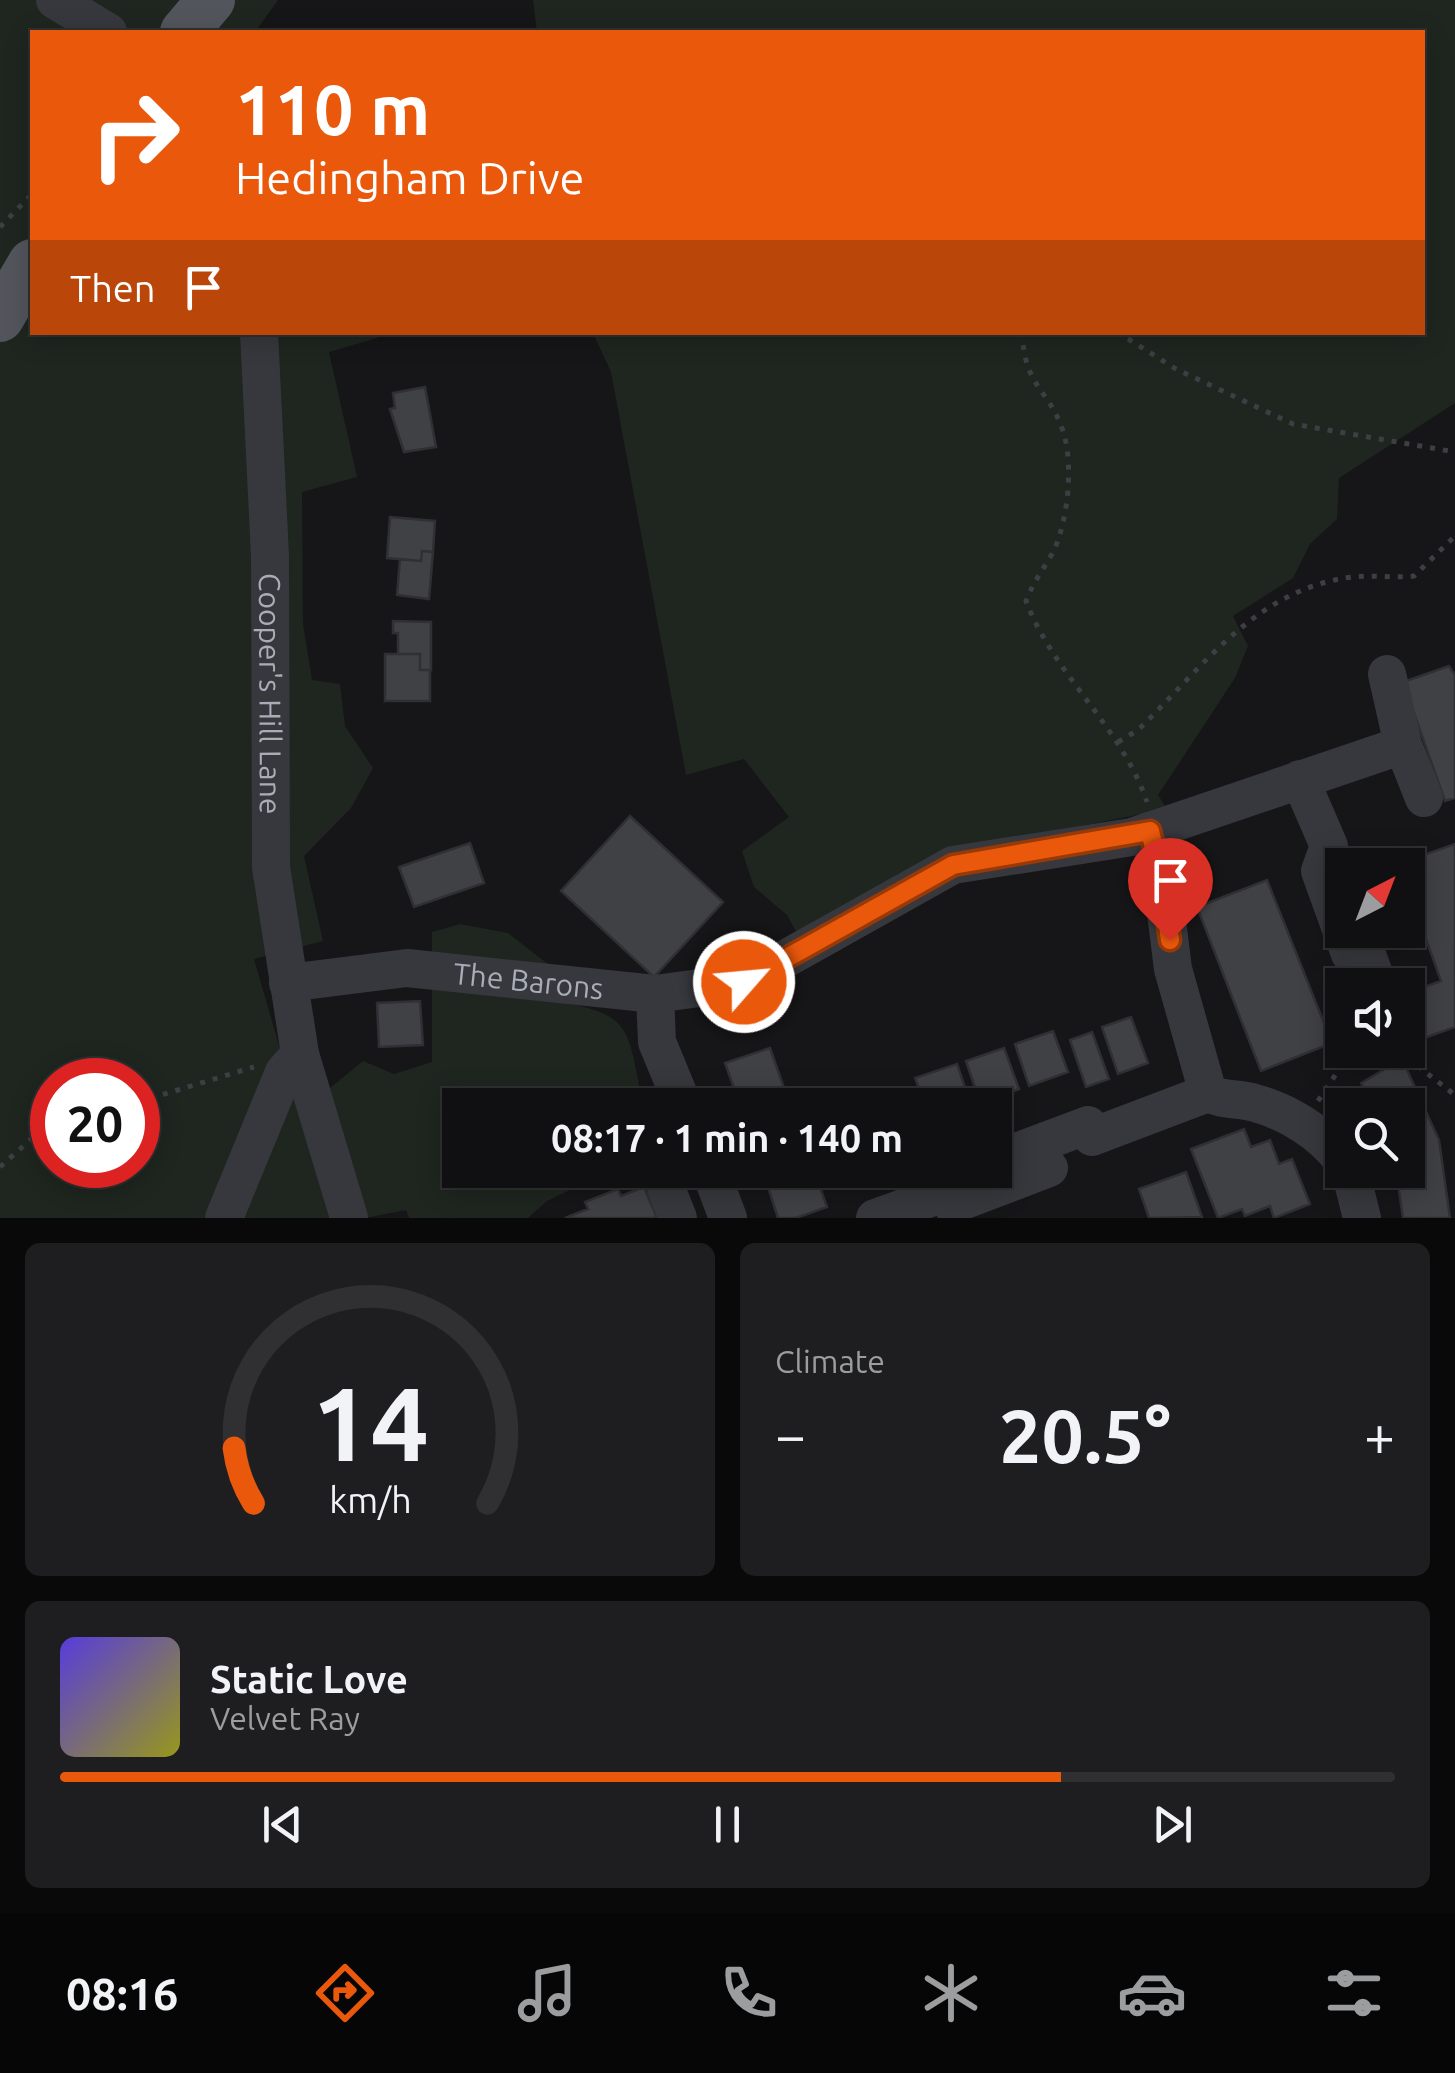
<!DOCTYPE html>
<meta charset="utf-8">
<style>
:root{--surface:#101012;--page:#1e1e20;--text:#f1f3f6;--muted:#9c9d9f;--line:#303032;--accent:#ea580c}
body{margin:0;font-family:Ubuntu,sans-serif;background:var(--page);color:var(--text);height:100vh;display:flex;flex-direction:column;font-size:38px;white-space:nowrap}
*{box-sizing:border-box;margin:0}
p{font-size:32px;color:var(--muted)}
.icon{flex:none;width:55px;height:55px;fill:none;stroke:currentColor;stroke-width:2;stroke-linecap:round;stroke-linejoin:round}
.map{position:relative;height:1218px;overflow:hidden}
.drawer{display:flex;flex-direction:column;gap:25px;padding:25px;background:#09090a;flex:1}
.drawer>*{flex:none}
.hud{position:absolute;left:30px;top:30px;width:1395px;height:305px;border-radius:0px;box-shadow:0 5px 25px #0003,0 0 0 2px var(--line);background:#ea580c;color:#fff;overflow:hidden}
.needle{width:65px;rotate:42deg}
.fabs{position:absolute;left:1325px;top:848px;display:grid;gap:20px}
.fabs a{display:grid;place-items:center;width:100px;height:100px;border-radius:0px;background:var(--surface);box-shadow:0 5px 25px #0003,0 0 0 2px var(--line);font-size:50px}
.speed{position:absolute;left:30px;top:1058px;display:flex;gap:20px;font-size:50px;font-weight:700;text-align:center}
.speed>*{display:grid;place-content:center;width:130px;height:130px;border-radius:50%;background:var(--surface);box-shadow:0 5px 25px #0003,0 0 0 2px var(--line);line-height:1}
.speed .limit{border:15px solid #d22;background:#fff;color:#111}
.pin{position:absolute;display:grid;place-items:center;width:85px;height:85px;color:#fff;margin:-102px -42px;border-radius:50% 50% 50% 0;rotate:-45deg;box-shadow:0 0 10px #0007}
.pin .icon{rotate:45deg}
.me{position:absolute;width:110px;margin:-55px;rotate:63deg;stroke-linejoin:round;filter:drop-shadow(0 0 8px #0008)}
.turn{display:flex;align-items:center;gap:35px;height:210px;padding:0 40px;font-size:45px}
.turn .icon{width:130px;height:130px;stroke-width:2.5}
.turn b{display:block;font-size:70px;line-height:85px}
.then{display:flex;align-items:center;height:95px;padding:0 40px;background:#0003;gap:20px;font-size:38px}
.big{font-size:75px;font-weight:700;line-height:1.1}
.drawer .widget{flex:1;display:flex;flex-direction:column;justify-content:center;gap:15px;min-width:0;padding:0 35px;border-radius:15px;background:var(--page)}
.drawer .dial{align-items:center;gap:0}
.dial svg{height:260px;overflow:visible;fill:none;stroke:var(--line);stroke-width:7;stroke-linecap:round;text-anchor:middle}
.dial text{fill:var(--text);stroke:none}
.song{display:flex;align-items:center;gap:30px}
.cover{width:120px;height:120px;border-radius:15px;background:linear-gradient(135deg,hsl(250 70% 55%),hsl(60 70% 35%))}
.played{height:10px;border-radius:5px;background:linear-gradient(90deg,var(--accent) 75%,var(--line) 75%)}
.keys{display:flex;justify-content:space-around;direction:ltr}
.heat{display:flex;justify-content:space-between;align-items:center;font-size:55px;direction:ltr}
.drawer .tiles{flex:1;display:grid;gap:25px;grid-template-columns:1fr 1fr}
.widget:last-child{grid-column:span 2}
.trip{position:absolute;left:442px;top:1088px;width:570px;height:100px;border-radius:0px;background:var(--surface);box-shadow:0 5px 25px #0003,0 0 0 2px var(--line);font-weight:700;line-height:100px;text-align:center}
.tabs{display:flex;height:160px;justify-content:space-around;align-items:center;background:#060607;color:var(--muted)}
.tabs .icon{width:70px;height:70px}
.tabs .on{color:var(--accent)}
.tabs b{font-size:45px;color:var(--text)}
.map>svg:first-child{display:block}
</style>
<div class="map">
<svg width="1455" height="1218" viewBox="0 0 1455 1218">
<rect width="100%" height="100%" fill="#161618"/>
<path fill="#1e261f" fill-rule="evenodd" d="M0,0H278L255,32H32V332L394,333L329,352L357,477L302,492L303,624L312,680L340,684L345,726L373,768L351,808L304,856L323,941L254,959L329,1218H0ZM52,1080H138V1165H52Z
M533,0H1455V403L1339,478L1337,519L1310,544L1293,578L1233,616L1248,646L1235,678L1158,795L1167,809L986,845L897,875L798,935L787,915L754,887L742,851L789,817L744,759L686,775L611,372L593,333L1422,332V32H537Z
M460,924L508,933L549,965L544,999C633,1014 626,1021 643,1105H460V1170H612L547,1201L528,1218H409L406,1210L365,1218L332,1119L330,1088L363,1061L394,1074L432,1062V932Z"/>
<path fill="#404145" stroke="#303034" stroke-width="2.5" d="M425,387L436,447L404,452L390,409L395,408L393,393Z
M390,517L435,521L433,552L422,551L421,561L387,558Z
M422,551L433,552L429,599L397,595L400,559L421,561Z
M393,621L431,622V670H420V654H398V633H393Z
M385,654H420V670H430V701H385Z
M1449,666L1455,675V798L1445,801L1403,682Z
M630,816L723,902L654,977L561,891Z
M470,843L484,883L414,907L399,867Z
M1455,844V1027L1408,1044V993L1441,981L1425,936L1419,938L1408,906V865H1395Z
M1267,880L1332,1043L1261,1071L1197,907Z
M420,1001L423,1045L379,1047L377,1003Z
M1131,1017L1148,1063L1118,1074L1102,1027Z
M1053,1031L1068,1072L1029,1086L1015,1044Z
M1092,1032L1109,1079L1086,1087L1070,1040Z
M770,1048L790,1105H740L725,1063Z
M1004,1048L1019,1089L980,1103L966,1061Z
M1402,1059L1439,1140L1450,1218H1403L1396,1170H1408V1105H1371L1361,1083Z
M957,1064L971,1105H925L915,1078Z
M1244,1129L1251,1147L1270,1140L1279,1164L1292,1159L1310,1204L1274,1218L1270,1206L1245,1216L1242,1209L1218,1218L1191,1149Z
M788,1170H814L827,1207L796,1218H778L765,1178Z
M1186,1172L1202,1217L1149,1218L1139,1189Z
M644,1187L657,1218H565L588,1209L585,1202L618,1189L621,1196Z"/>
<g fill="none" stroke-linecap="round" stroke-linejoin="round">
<path stroke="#3d3f44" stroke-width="5" stroke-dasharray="5 8" stroke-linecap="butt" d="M0,227L32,194
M1022,332C1025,389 1048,387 1063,431C1074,464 1068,524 1052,554C1042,571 1033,583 1026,601C1054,675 1121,726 1147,802
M1117,332L1176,369L1293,424L1455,452
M1118,742L1138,730C1203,667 1256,589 1352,577C1373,575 1393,578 1414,576L1455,536
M1397,1050L1455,1095
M1318,1101L1352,1050
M138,1102L254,1067
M0,1167L39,1132L52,1128"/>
<g stroke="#37383d" stroke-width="38">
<path d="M55,0L108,32"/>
<path id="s1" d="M259,332L270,556L271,867L300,1054L349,1218"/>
<path d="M1387,674L1403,745L1424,798"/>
<path d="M1300,779L1329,846L1320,871L1350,954"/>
<path d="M1149,831L1162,881L1173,969L1208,1093C1222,1101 1240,1098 1255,1103C1288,1112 1322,1133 1342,1160"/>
<path d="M1358,930L1378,985"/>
<path id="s2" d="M288,983L407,968L655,994L744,982L953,865L1132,837L1403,745"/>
<path d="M655,994L657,1042L683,1105"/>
<path d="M995,1160L1088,1125L1092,1137L1208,1093"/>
<path d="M710,1170L728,1218"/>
<path d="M1350,1170L1362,1218"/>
<path d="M666,1188L678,1218"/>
<path d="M947,1192L952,1205L1049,1168"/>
<path d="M224,1218L284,1072L300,1054"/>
<path d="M875,1218L947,1192L943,1180L954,1176"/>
</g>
<path stroke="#53555c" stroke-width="48" d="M184,32L211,0
M0,318L32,263"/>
</g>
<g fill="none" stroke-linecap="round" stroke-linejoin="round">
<defs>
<path id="route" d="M744,982L953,865L1150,831L1162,881L1170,940"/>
</defs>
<use href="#route" stroke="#983908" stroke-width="25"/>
<use href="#route" stroke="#ea580c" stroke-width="18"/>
</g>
<g text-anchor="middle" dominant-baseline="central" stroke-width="10" stroke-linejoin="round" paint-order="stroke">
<g font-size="30" fill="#a8adb8" stroke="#111113">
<text stroke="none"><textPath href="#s1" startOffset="362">Cooper's Hill Lane</textPath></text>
<text stroke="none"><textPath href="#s2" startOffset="242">The Barons</textPath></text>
</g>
</g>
</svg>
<div class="fabs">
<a><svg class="needle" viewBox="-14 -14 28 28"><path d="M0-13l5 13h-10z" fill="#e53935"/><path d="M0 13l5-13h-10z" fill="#9c9d9f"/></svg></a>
<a><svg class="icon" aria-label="sound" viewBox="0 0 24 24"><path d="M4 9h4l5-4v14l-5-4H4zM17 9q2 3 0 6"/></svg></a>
<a><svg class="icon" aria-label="search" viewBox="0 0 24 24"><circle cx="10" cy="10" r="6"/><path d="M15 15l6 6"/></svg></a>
</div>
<div class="speed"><div class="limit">20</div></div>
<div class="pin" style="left:1170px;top:940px;background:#d93025"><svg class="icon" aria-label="arrive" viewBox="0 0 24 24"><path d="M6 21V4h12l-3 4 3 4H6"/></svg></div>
<svg class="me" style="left:744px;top:982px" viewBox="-20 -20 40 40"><circle r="17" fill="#ea580c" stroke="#fff" stroke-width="3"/><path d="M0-11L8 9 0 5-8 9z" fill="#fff"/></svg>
<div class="trip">08:17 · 1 min · 140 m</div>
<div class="hud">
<div class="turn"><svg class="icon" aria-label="right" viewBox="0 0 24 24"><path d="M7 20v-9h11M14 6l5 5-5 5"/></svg><div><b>110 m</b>Hedingham Drive</div></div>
<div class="then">Then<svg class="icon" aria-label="arrive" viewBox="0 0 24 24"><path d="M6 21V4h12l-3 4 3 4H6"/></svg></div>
</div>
</div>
<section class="drawer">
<div class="tiles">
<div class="widget dial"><svg viewBox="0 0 100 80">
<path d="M14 69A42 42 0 1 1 86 69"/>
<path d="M14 69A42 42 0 0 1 8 52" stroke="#ea580c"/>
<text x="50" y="56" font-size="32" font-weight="700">14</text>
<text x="50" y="72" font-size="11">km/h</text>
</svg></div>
<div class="widget"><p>Climate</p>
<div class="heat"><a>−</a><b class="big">20.5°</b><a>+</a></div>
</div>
<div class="widget">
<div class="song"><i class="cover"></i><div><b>Static Love</b><p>Velvet Ray</p></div></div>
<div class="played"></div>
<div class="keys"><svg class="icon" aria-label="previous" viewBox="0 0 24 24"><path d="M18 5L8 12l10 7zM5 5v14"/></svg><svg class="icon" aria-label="pause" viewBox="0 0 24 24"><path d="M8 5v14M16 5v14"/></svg><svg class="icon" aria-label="next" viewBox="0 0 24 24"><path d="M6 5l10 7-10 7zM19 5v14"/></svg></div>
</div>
</div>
</section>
<nav class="tabs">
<b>08:16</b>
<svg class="icon on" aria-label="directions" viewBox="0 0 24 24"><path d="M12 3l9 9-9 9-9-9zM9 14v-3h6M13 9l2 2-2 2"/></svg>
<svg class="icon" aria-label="music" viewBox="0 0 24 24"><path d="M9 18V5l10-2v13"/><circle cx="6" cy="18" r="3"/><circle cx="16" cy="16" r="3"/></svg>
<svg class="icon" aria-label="phone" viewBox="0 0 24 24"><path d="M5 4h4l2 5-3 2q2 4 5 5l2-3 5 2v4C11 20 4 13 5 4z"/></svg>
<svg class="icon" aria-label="climate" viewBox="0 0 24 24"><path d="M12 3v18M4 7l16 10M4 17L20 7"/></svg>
<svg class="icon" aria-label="car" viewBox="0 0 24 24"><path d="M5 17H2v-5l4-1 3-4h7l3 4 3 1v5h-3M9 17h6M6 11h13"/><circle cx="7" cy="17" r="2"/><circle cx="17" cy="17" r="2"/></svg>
<svg class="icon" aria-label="filters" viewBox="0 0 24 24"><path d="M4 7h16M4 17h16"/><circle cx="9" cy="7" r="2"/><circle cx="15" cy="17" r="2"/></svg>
</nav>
